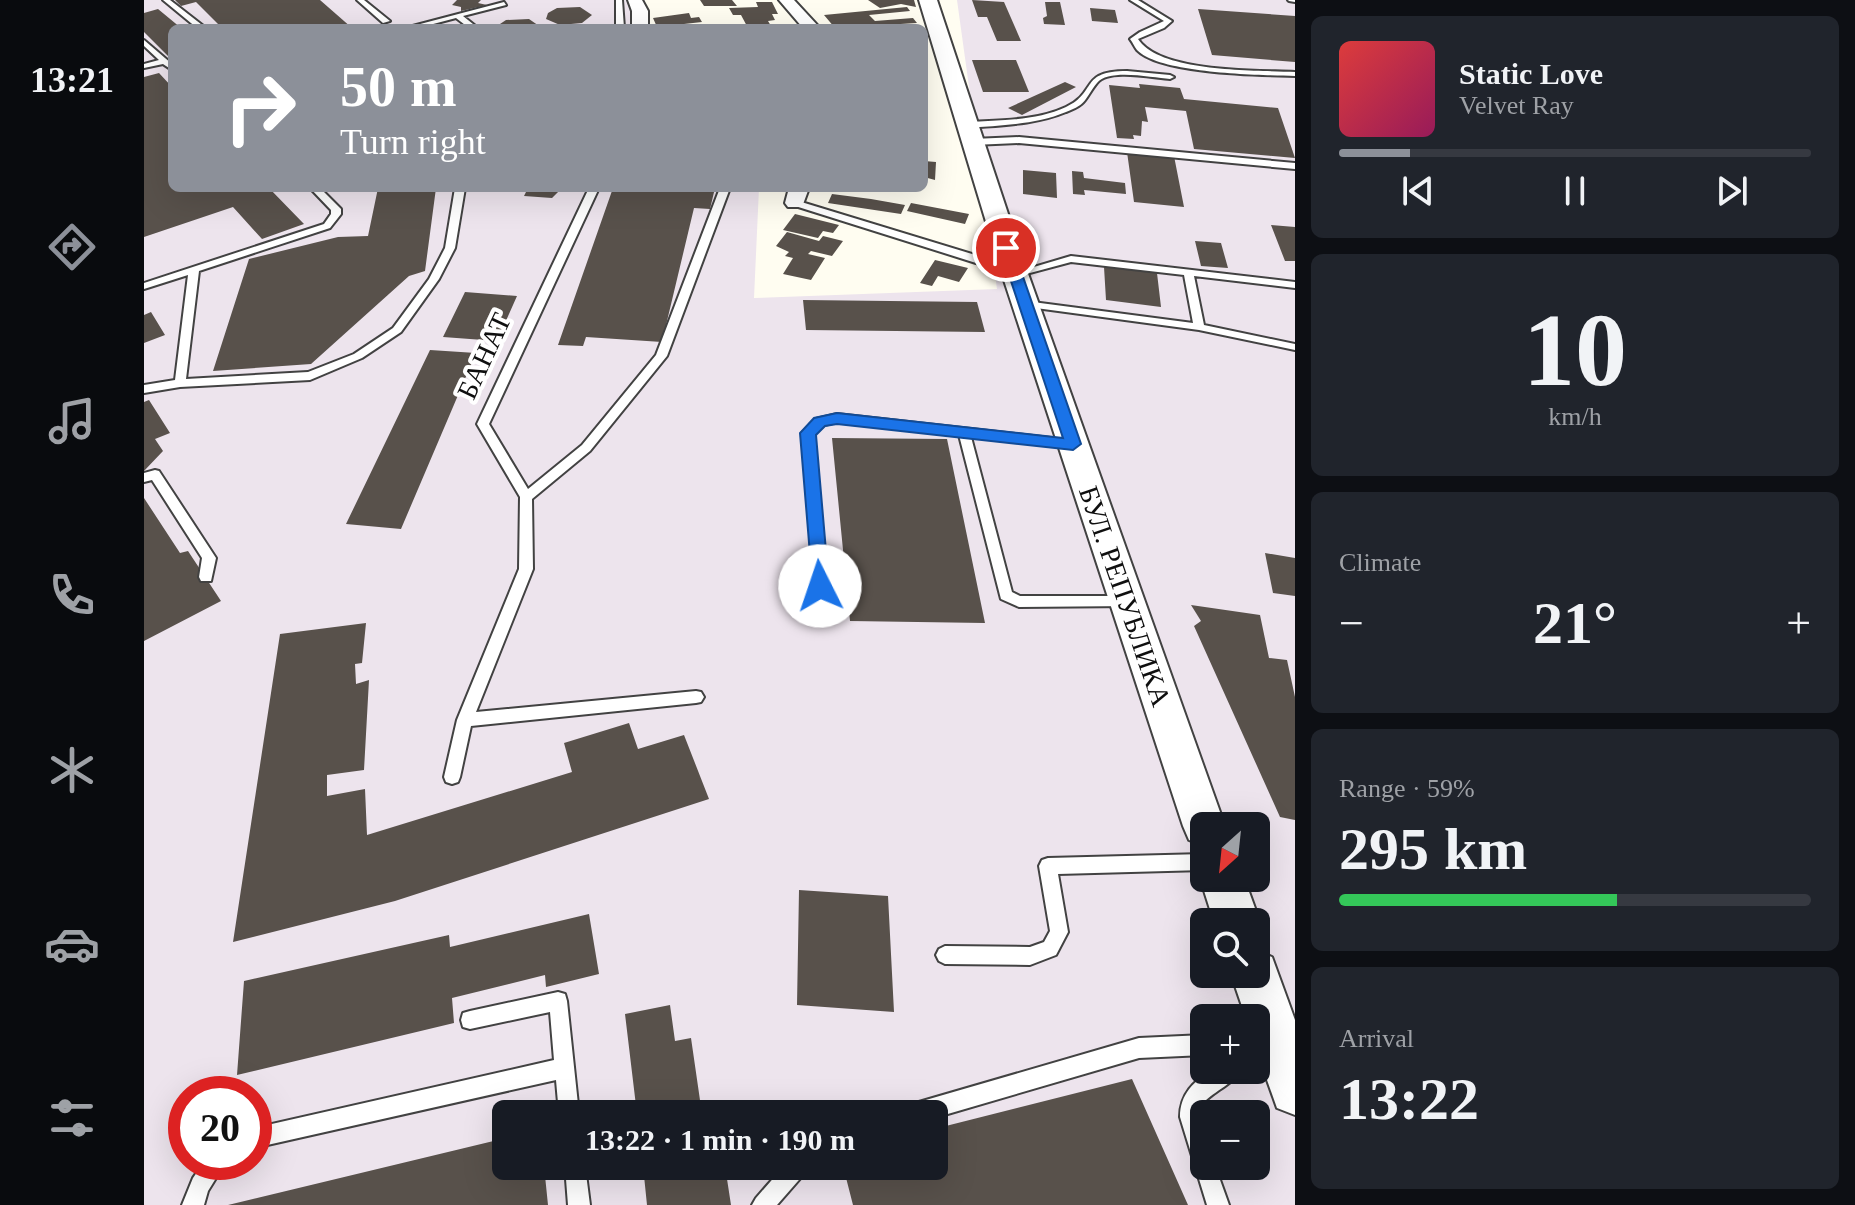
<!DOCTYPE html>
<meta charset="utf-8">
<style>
:root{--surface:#171b24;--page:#20242c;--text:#f1f3f6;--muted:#9ea1a6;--line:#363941;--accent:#8c9099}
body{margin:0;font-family:"Times New Roman",serif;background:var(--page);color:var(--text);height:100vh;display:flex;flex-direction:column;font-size:30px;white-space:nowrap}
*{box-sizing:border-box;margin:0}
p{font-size:26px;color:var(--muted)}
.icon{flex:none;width:44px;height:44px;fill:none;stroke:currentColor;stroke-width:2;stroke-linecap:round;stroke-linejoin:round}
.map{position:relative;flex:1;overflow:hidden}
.drawer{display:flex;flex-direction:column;gap:16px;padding:16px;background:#0d0f14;width:560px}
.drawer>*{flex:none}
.hud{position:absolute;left:24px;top:24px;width:760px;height:168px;border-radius:12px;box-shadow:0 8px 32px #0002;background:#8c9099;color:#fff;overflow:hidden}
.needle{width:52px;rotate:207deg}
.controls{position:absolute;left:1046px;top:812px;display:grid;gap:16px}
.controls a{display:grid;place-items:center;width:80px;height:80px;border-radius:12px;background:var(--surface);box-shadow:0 8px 32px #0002;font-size:40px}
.speed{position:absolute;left:24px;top:1076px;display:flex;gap:16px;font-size:40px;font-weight:700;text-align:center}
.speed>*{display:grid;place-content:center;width:104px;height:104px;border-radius:50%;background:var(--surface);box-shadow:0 8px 32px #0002;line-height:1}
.speed .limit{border:12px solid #d22;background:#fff;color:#111}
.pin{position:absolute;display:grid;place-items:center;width:68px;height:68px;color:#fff;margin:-34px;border:4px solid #fff;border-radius:50%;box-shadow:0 2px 8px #0007}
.me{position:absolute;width:88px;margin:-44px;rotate:356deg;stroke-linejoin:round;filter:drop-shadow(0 0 6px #0008)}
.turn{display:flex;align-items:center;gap:28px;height:168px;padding:0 40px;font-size:36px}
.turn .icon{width:104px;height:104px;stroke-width:2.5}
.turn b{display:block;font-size:56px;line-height:68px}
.big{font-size:60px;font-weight:600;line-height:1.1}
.drawer .card{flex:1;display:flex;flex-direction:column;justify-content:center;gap:12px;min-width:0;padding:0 28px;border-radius:12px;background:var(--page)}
.drawer .dial{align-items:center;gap:0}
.dial b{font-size:104px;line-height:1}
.song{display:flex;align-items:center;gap:24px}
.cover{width:96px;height:96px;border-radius:12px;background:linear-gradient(135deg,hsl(0 70% 55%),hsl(330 70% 35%))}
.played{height:8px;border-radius:4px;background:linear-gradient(90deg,var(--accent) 15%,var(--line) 15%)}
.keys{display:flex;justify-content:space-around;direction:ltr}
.heat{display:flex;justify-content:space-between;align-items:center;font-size:44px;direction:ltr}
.charge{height:12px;border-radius:6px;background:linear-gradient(90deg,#34c759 59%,var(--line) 0)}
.trip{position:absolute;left:348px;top:1100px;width:456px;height:80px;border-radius:12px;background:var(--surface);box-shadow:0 8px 32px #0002;font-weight:600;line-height:80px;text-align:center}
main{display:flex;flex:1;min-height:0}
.tab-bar{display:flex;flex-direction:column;width:144px;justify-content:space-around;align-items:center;background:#090b0e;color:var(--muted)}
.tab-bar .icon{width:56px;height:56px}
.tab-bar .active{color:var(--accent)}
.tab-bar b{font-size:36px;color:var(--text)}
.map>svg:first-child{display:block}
</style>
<main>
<nav class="tab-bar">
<b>13:21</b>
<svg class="icon active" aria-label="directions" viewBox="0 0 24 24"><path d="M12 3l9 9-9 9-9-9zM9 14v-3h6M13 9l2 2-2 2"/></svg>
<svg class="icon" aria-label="music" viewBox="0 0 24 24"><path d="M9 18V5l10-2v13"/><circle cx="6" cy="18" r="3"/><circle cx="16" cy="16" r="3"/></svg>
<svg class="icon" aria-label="phone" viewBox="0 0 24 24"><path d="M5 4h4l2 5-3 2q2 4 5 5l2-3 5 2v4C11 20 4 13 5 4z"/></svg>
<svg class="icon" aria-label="climate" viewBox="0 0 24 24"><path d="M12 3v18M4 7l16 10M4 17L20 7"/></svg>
<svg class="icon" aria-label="car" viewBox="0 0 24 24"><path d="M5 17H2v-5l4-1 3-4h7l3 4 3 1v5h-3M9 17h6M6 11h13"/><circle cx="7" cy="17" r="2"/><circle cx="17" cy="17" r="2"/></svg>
<svg class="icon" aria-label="filters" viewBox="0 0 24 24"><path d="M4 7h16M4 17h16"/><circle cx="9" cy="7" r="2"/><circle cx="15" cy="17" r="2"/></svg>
</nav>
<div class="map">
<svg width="1151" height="1205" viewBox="0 0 1151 1205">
<rect width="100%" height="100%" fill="#fffdf1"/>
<path fill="#ede4ed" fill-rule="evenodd" d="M0,0H501L502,28H28V188H615L610,298L853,289L813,0H1151V1205H0ZM1060,826H1112V878H1060ZM1060,922H1112V974H1060ZM1060,1018H1112V1070H1060ZM42,1094H110V1162H42ZM362,1114H790V1166H362ZM1060,1114H1112V1166H1060Z"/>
<path fill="#58514b" d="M31,0H176L208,28H78L52,2L37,6Z
M313,0H337L334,3L343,5L317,11V7L308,5Z
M556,0H588L593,6H560Z
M724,0H770L772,7L757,4L736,8Z
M828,0L860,2L877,41H853L843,17H834Z
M612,2H628L634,14H628L631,20L624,21L627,26L604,28L597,15H589L585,8L614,7Z
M901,2H916L921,25L900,24L899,18L903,16Z
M436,7L448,15L438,23L416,25L402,19L404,13L413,8Z
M763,7L766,11L725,15L731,21L769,18L773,23L691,28L680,15Z
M946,8L971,10L974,23L948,21Z
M14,9L37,28H28V60L0,32V13Z
M1054,9L1151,16V62L1068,55Z
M545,13L547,18L555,17L558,22L513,27L509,18Z
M385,19L398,28H350L362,20Z
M828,60H872L885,92H839Z
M15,73L28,87V188H125L160,224L118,239L89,207L0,237V77Z
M921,82L932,87L878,115L864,108Z
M995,84L1036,88L1040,99L1134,108L1151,158L1050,149L1042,111L1001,107L1004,122L998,121L997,136L989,135L990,139L973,138L965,85L996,88Z
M983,152L1030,156L1040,207L990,202Z
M780,161L792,162L791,180L780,177Z
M879,170L912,173L913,198L879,194Z
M928,171L939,172L940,178L981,183L982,194L940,190L941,195L929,194Z
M234,188H292L281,271L265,276L167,364L69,371L105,259L194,237L224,236Z
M384,188H418L408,198L380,196Z
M469,188H571L566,209L550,208L518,342L442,337L439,346L414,345Z
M688,194L727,199L761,205L757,214L684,203Z
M767,203L825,214L821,224L763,211Z
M651,214L695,225L689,233L679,231L674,238L639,230Z
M1127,225L1151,227V261H1141Z
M643,232L675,241L679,236L699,241L688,256L667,251L664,254L681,258L667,280L639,274L649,258L641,256L645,252L632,246Z
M1051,241L1077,243L1084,268L1057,266Z
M791,260L824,268L815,282L794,276L788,286L776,283Z
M960,267L1013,273L1017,307L962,300Z
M321,292L373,296L353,341L299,337Z
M659,300L833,302L841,332L662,330Z
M7,312L21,335L0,343V315Z
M286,350L332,353L257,529L202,524Z
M5,400L26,433L11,439L19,451L0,471V402Z
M688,438L803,439L841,623L706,621Z
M0,498L36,553L44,551L77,601L0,641Z
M1121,553L1151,558V596L1129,593Z
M1047,605L1116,615L1125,658L1143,660L1151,697V820L1136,817L1050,626L1057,621Z
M222,623L218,663L211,664L212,684L225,680L220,770L183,775V796L221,789L223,835L428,772L420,743L485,723L494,749L540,735L565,799L251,901L89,942L136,634Z
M655,890L744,896L750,1012L653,1005Z
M445,914L455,974L402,987L401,975L308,998L310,1023L93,1075L100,981L305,935L306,947Z
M526,1005L531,1041L547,1038L558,1114H493L481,1014Z
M988,1079L1044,1205H709L699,1166H790V1129Z
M362,1138V1166H400L404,1205H84Z
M499,1166H581L587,1205H503Z"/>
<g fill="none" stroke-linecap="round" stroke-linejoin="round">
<defs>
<path id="service" d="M19,0H26L62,28H53Z
M213,0H220L246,21L239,23Z
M472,0H478L480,28H472Z
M986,0H994L1028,21L1020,28L994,39C1016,73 1113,70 1151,72V76C1117,75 1016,74 993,50C990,46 989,43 986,39L996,32L1020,21Z
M1144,0H1151V2L1145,1Z
M360,2L362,5L319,16L334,28H325L312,18L274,28H261Z
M0,40L28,64V70L19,64L0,68V64L15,60L0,46Z
M983,71L1026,75L1030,77L1026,79C1009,78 965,68 953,83C940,99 944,104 922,112C891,125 856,125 823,128L819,125L823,122C856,120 892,121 922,107C954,92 935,71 983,71Z
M875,137L1151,163V169L875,143L829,145L825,142L829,139Z
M166,188H176L197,209V214L186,228L55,271L42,379L164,372L210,354L249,328L285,279L301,248L311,188H321L311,248L295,279L257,332L218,358L166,380L36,387L0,393V385L31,380L44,275L0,289V283L180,224L187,214V210Z
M445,188H455L345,424L384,489L438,445L512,355L576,188H586L523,356L446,451L388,499L389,569L332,712L552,691L557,692L560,697L557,702L552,703L327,726L316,777L314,782L308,784L302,782L300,777L313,720L375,569L376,497L333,424Z
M648,201H654L874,268L869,271L832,263L648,205Z
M927,256L1151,282V288L1050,276L1060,325L1151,344V350L1055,330L877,306L876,304L881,301L1049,323L1040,275L927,262L871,277L866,274Z
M693,414L933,441L935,444L933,447L929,448L827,437L868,592L876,596H983L988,598L990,602L988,606L875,607L857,599L815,435L693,422L680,425L670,434L683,586L681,590H671L658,433L672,419Z
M11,470L15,471L72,558L67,581H57L55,577L58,558L8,480L0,482V473Z
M1060,854V870L914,874L924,932L912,955L886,965L801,964L795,961L792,955L795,949L801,946L886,947L900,942L906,931L895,866L898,860L904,858Z
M414,992L421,994L423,1001L435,1114H415L412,1080L110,1148V1128L410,1060L406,1012L326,1029L319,1027L317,1020L319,1013L326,1011Z
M1060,1035V1055L995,1058L790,1118V1114H758L761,1107L768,1104L995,1038Z
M1068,1070H1096C1090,1085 1066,1092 1056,1107L1060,1132V1166H1071L1085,1205H1063L1036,1117C1036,1094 1050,1081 1068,1070Z
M60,1162H82L64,1191L60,1205H38L49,1178Z
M421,1166H441L446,1205H424Z
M640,1166H664L661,1173L633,1205H608L612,1198Z"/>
<path id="minor" d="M484,0H498L504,11V28H488V11Z
M635,0H650L676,28H659Z
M645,188H665L658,207H644L641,203Z"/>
<path id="tertiary" d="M775,0H793L882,268L1081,826H1060V846L1045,840L1039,826L856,268Z
M1060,868V878H1100L1116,922L1112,931V922H1070L1056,878Z
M1112,951L1128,957L1151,1020V1115L1133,1108L1112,1049V1018H1102L1087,974H1112Z"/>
</defs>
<use href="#service" stroke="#424242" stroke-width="4"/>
<use href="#minor" stroke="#424242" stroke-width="4"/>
<use href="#tertiary" stroke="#424242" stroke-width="4"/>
<use href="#service" fill="#fff" fill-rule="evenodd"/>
<use href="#minor" fill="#fff" fill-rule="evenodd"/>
<use href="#tertiary" fill="#fff" fill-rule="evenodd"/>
</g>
<path fill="#1a73e8" stroke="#114b97" stroke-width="2" d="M862,244L869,248L937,444L929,450L693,424L681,426L672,435L685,586L676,593L669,591L656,433L670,418L693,413L919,438L856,248Z"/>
<g text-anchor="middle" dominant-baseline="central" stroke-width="8" stroke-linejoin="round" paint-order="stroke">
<g font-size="28" fill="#0f0f0f" stroke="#fff">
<text transform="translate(340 356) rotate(-65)">БАНАТ</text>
<text transform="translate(981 596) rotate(71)">БУЛ. РЕПУБЛИКА</text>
</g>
</g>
</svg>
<div class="controls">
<a><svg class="needle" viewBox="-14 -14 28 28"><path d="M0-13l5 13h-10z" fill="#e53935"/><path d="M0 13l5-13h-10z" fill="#9ea1a6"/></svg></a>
<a><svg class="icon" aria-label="search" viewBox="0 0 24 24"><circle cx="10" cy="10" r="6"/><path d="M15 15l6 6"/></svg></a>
<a>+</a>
<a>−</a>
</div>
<div class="speed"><div class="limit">20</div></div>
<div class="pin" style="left:862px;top:248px;background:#d93025"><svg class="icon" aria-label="arrive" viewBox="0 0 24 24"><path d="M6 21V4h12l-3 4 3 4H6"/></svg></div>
<svg class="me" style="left:676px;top:586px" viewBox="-20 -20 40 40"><circle r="19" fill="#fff"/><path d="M0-13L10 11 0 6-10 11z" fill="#1a73e8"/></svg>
<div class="trip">13:22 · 1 min · 190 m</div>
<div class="hud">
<div class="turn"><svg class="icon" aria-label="right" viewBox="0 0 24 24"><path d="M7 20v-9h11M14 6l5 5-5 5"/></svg><div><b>50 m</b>Turn right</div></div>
</div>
</div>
<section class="drawer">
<div class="card">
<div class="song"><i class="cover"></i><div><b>Static Love</b><p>Velvet Ray</p></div></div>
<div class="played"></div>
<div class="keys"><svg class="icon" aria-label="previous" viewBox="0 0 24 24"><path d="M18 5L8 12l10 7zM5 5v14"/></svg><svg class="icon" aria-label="pause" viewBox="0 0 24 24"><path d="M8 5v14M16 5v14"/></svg><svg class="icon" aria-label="next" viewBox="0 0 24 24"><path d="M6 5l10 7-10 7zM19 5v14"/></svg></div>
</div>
<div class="card dial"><b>10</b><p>km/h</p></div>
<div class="card"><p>Climate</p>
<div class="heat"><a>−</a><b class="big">21°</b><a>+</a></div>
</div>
<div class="card"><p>Range · 59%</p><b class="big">295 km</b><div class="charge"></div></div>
<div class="card"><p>Arrival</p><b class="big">13:22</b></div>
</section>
</main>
